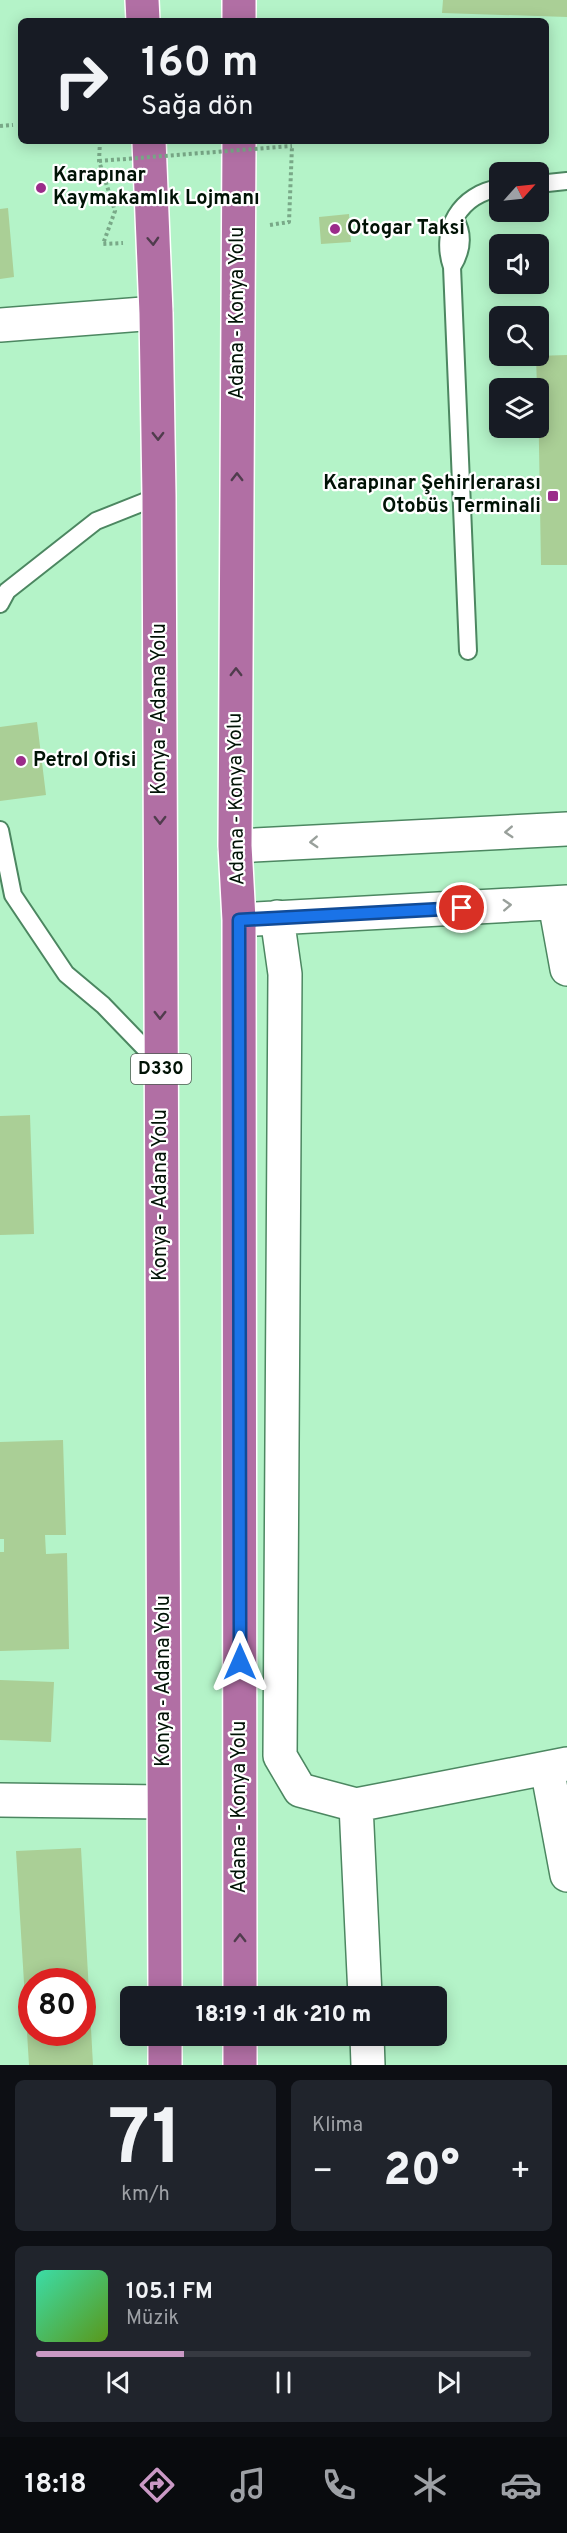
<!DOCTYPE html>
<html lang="tr">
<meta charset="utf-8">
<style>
:root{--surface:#171b24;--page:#20242c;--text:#f1f3f6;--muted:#9ea1a6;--line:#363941;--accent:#ca99c5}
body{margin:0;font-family:Overpass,sans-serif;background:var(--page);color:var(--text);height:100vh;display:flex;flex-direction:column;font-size:22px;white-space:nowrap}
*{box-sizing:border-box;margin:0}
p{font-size:20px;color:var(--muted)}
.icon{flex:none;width:33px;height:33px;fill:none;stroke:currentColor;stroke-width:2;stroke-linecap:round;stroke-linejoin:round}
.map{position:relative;height:2065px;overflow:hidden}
.panel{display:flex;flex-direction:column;gap:15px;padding:15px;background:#0d0f14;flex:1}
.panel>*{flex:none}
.hud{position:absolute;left:18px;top:18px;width:531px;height:126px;border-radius:9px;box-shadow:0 3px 15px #0003;background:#171b24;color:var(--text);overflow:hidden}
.needle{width:39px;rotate:63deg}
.tools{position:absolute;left:489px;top:162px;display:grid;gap:12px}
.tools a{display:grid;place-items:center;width:60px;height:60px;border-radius:9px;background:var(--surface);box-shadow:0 3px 15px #0003;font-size:30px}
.speed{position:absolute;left:18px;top:1968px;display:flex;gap:12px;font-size:30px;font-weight:700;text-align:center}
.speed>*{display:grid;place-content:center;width:78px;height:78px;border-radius:50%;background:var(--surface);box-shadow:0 3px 15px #0003;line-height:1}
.speed .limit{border:9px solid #d22;background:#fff;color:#111}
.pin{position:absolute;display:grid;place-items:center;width:51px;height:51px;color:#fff;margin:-26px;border:3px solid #fff;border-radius:50%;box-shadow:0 2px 6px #0007}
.me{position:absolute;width:66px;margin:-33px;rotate:0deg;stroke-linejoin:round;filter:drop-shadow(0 0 4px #0008)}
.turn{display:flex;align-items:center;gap:21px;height:126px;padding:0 24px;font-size:27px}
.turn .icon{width:78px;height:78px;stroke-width:2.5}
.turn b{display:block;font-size:42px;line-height:51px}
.big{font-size:45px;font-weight:800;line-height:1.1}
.panel .card{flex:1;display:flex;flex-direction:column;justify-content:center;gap:9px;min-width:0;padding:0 21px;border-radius:9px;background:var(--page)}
.panel .dial{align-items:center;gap:0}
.dial b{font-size:78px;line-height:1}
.song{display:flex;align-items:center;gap:18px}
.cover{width:72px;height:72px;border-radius:9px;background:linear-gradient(135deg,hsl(160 70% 55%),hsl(90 70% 35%))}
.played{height:6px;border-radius:3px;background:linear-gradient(90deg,var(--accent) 30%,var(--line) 30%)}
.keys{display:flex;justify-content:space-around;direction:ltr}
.heat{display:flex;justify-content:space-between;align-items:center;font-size:33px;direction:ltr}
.panel .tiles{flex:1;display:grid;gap:15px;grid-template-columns:1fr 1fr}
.card:last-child{grid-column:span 2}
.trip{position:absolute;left:120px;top:1986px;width:327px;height:60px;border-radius:9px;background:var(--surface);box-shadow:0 3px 15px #0003;font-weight:800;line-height:60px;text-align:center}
.tab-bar{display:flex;height:96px;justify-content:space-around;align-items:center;background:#090b0e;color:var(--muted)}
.tab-bar .icon{width:42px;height:42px}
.tab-bar .selected{color:var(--accent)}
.tab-bar b{font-size:27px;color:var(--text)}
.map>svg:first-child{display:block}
</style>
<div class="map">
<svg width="567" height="2065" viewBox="0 0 567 2065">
<rect width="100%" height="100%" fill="#b4f3c8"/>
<path fill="#aacf96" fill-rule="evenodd" d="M443,0H567V17L442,13Z
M8,208L14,277L0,279V209Z
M349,214L351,242L321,244L319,217Z
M567,355V565H541L538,388H537L536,356Z
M37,722L46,795L0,801V727Z
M30,1115L34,1234L0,1235V1116Z
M63,1440L66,1535H45L46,1554L67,1553L69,1649L0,1651V1552H4V1539H0V1442Z
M0,1680L54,1682L51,1742L0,1740Z
M81,1848L93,2065H29L16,1851ZM32,1982H82V2032H32Z"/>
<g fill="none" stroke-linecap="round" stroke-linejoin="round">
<defs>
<path id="lane" d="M538,184L567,181
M455,219C464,235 462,251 452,267C439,230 460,194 500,188
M452,267L468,651
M0,604L7,591L96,521L159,496
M0,830L13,895L66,974L103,1005L159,1063"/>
<path id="street" d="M0,325L156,313
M235,846L567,829
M555,903L567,969
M277,917L285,974L280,1756L300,1790L356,1805L567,1764
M256,919L567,902
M547,1768L567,1875
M0,1800L164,1802
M356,1805L365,1996
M367,2036L368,2065"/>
<path id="highway" d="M142,0L143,21
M239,21V0
M149,141L156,313L159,496L165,1996
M239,141L235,846L239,920L240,1996
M165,2036V2065
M240,2036V2065"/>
</defs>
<use href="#lane" stroke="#4c8761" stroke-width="20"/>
<use href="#street" stroke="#4c8761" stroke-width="36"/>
<use href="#highway" stroke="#fff" stroke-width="36"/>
<path stroke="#79a988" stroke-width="4" stroke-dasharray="3 3" stroke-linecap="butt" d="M0,126L13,125
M100,141L99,161L115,211L103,244L123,243
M270,225L289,222L292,146"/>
<use href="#lane" stroke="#fff" stroke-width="16"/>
<use href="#street" stroke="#fff" stroke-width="33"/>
<use href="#highway" stroke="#b16fa4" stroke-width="33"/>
<path stroke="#79a988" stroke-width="4" stroke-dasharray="3 3" stroke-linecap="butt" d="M99,161L292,146"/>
</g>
<defs><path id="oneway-chevron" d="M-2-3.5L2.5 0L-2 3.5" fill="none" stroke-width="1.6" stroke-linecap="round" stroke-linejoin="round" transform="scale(1.5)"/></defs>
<g stroke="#503c4d">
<use href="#oneway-chevron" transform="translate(153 241) rotate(87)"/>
<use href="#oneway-chevron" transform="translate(158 436) rotate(89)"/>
<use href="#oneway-chevron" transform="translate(237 477) rotate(-90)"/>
<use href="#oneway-chevron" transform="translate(236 672) rotate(-90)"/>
<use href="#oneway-chevron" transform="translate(160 820) rotate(90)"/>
<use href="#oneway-chevron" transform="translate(160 1015) rotate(90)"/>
<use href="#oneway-chevron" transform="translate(240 1938) rotate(-90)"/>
</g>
<g stroke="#99a09b">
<use href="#oneway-chevron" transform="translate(509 832) rotate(177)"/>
<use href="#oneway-chevron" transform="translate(314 842) rotate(177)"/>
<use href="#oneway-chevron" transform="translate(507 905) rotate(-3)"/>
</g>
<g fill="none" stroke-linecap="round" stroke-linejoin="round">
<defs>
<path id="route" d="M240,1662L239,920L462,908"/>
</defs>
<use href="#route" stroke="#114b97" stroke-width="15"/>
<use href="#route" stroke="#1a73e8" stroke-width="10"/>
</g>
<g fill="#9b2c8a" stroke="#fff" stroke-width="2">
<circle cx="41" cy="188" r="6"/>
<circle cx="335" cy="229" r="6"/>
<rect x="547" y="490" width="12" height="12" rx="3"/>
<circle cx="21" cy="761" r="6"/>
</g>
<g text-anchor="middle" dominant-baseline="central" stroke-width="4.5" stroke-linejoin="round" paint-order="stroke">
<rect fill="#fff" stroke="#4c5950" stroke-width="1.5" x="131" y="1054" width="60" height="30" rx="4.5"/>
<g font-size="18" font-weight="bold" fill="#001205">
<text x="161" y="1069">D330</text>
</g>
<g font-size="20" font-weight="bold" fill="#001205" stroke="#fff" text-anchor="start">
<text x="53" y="176">Karapınar<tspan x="53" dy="23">Kaymakamlık Lojmanı</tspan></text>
<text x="347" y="229">Otogar Taksi</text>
<text x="541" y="484" text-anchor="end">Karapınar Şehirlerarası<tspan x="541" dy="23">Otobüs Terminali</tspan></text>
<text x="33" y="761">Petrol Ofisi</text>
</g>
<g font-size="20" fill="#001205" stroke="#fff">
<text transform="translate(238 313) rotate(-90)">Adana - Konya Yolu</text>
<text transform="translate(160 709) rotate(-90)">Konya - Adana Yolu</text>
<text transform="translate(237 799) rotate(-91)">Adana - Konya Yolu</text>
<text transform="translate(161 1195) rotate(-90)">Konya - Adana Yolu</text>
<text transform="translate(164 1681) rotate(-90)">Konya - Adana Yolu</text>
<text transform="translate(240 1807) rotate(-90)">Adana - Konya Yolu</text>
</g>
</g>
</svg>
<div class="tools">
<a><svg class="needle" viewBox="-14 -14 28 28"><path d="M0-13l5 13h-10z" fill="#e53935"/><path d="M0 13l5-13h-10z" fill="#9ea1a6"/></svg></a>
<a><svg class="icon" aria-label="sound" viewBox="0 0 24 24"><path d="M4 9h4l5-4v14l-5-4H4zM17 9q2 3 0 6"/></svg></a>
<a><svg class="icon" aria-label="search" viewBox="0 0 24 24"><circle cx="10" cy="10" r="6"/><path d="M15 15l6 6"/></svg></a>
<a><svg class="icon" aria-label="layers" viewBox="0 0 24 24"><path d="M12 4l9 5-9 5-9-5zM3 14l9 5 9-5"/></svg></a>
</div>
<div class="speed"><div class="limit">80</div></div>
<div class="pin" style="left:462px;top:908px;background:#d93025"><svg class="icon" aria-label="arrive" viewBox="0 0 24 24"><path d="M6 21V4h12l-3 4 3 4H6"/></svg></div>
<svg class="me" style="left:240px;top:1662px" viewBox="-20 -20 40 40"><path d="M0-17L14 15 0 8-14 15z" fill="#1a73e8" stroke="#fff" stroke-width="4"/></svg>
<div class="trip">18:19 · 1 dk · 210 m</div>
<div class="hud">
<div class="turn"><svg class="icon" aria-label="right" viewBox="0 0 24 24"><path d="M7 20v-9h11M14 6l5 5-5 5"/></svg><div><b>160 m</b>Sağa dön</div></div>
</div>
</div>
<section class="panel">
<div class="tiles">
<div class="card dial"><b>71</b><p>km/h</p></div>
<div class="card"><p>Klima</p>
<div class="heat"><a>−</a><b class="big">20°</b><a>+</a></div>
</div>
<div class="card">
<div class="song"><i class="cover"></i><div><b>105.1 FM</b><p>Müzik</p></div></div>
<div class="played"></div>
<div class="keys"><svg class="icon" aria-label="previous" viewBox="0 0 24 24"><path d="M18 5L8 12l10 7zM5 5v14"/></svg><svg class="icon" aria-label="pause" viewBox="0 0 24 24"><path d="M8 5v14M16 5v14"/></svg><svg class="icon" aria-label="next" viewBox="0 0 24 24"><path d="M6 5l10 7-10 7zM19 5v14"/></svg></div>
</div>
</div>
</section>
<nav class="tab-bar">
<b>18:18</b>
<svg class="icon selected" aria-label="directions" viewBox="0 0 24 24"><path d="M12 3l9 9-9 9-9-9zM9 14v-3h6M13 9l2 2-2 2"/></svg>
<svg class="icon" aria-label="music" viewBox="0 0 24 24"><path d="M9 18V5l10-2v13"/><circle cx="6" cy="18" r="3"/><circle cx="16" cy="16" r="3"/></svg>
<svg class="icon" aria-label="phone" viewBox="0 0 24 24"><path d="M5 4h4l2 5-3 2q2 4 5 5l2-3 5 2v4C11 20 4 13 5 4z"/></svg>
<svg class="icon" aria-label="climate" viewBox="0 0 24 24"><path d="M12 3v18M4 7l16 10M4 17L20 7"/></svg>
<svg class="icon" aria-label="car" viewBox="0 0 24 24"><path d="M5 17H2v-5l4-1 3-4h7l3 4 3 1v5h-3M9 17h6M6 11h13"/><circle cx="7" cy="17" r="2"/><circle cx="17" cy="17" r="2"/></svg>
</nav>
